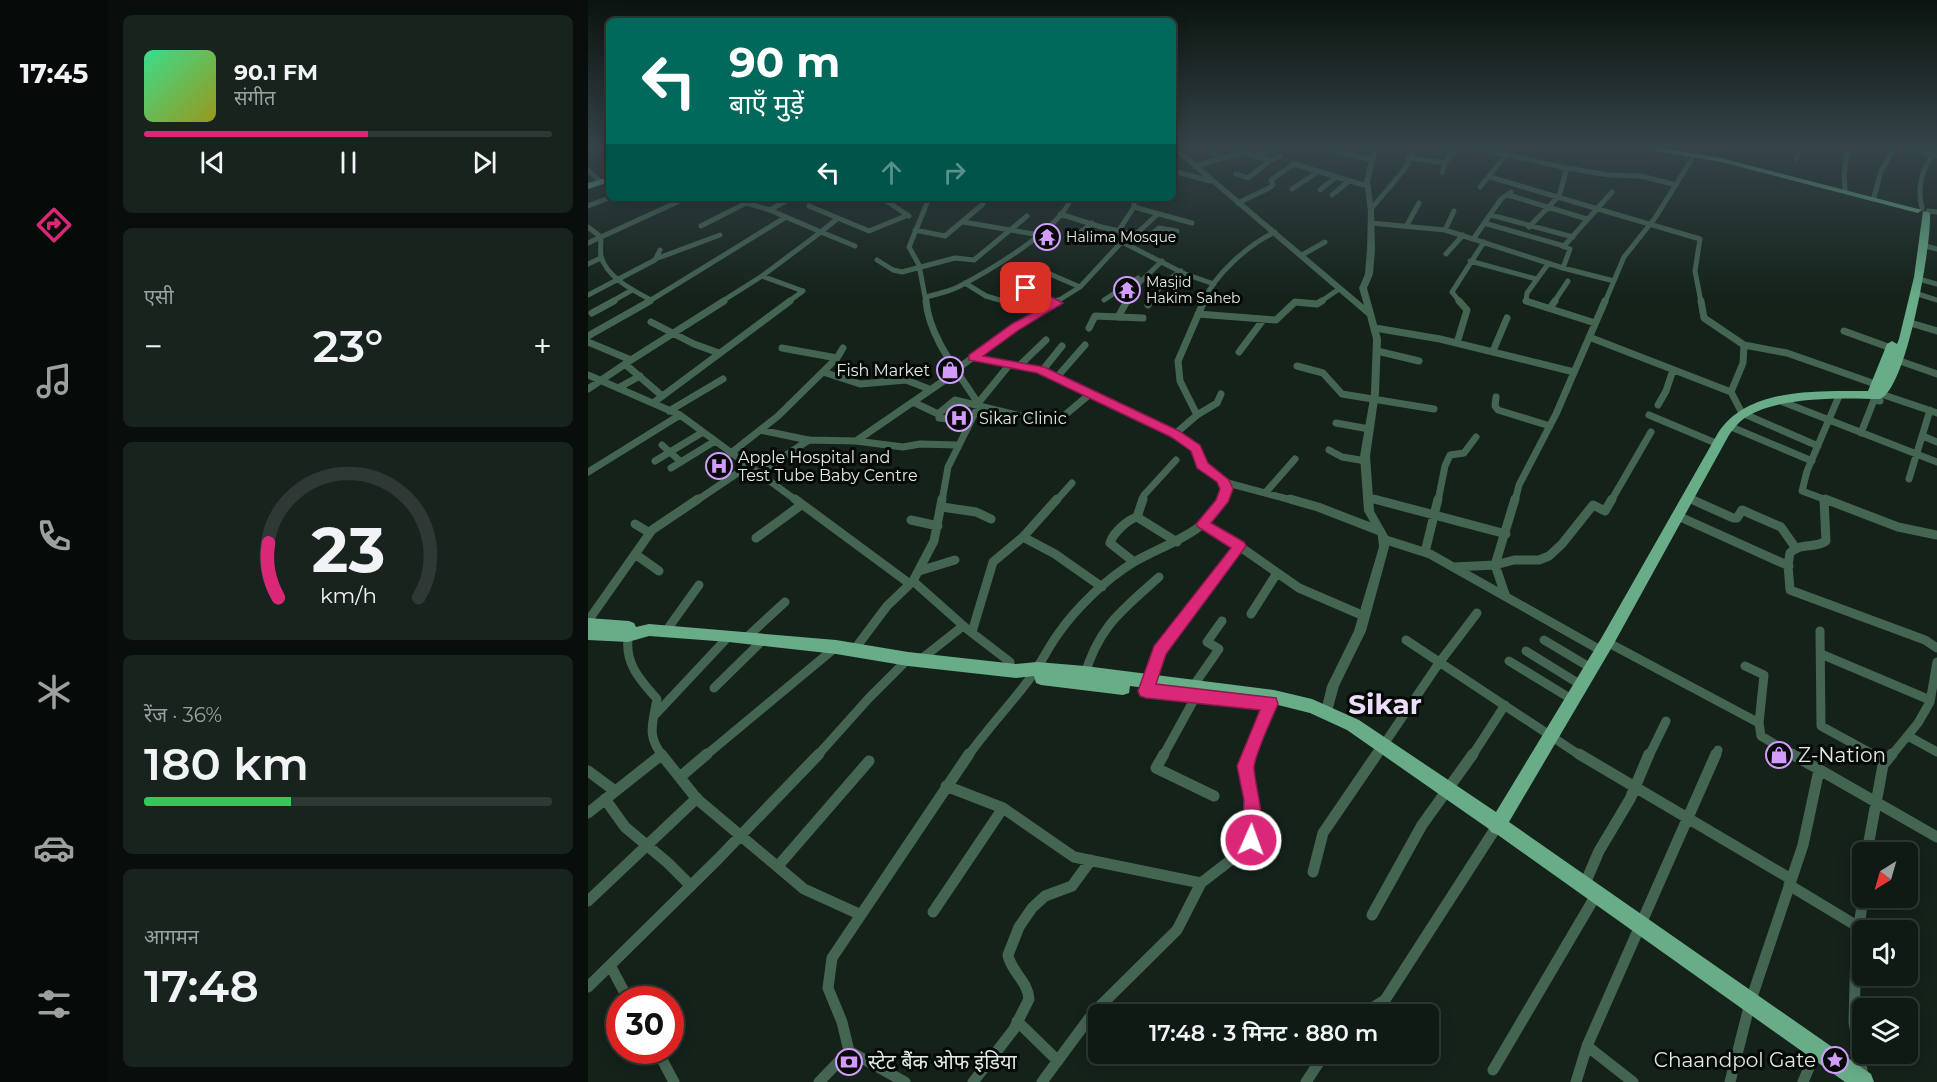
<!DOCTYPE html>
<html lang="hi">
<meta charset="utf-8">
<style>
:root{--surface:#0f1a14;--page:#18231d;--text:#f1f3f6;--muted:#9ba1a0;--line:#2f3834;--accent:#db2777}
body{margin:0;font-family:Montserrat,"Noto Sans Devanagari",sans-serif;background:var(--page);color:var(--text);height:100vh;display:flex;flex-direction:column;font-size:22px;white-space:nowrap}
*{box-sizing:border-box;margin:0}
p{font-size:20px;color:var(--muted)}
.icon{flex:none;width:33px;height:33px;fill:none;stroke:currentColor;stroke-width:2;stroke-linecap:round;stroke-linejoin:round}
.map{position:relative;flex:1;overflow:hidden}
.side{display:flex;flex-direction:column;gap:15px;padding:15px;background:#080e0b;width:480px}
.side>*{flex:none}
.guide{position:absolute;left:18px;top:18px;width:570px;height:183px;border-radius:9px;box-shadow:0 3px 15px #0003,0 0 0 2px var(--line);background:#00695c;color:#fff;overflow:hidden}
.needle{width:39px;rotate:217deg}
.controls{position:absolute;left:1264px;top:842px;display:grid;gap:12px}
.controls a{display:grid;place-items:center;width:66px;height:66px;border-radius:9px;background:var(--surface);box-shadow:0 3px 15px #0003,0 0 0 2px var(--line);font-size:30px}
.speed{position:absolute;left:18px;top:986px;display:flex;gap:12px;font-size:30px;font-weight:700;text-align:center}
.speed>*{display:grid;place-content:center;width:78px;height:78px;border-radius:50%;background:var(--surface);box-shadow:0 3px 15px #0003,0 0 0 2px var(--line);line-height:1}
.speed .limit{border:9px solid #d22;background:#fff;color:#111}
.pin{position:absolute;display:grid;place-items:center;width:51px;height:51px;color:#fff;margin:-26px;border-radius:12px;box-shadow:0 3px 9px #0006}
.me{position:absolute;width:66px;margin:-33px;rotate:2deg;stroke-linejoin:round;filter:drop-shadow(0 0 4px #0008)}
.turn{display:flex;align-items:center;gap:21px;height:126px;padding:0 24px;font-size:27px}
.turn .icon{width:78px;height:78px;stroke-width:2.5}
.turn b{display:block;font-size:42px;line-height:51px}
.lanes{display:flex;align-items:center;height:57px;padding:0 24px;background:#0003;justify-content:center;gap:30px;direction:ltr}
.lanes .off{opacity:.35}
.big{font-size:45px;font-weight:600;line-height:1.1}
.side .card{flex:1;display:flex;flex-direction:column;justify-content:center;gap:9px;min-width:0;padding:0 21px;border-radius:9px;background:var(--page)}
.side .dial{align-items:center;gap:0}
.dial svg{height:156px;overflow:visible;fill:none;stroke:var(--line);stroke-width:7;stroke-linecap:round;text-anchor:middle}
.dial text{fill:var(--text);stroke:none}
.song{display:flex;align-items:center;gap:18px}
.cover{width:72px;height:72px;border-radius:9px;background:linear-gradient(135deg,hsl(150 70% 55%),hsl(60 70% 35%))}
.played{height:6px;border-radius:3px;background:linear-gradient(90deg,var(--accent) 55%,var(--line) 55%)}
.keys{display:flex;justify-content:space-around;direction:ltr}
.heat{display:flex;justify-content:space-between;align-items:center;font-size:33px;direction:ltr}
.charge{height:9px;border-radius:4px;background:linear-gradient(90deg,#34c759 36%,var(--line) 0)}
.trip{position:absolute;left:500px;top:1004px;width:351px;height:60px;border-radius:9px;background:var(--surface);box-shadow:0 3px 15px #0003,0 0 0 2px var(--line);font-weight:600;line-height:60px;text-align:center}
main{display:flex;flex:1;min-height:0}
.menu{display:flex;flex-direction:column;width:108px;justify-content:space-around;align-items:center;background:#060a08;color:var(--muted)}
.menu .icon{width:42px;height:42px}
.menu .selected{color:var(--accent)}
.menu b{font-size:27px;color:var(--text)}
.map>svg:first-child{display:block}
</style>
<main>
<nav class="menu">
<b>17:45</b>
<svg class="icon selected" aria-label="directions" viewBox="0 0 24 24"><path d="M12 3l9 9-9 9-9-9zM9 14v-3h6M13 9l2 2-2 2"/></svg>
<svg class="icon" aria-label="music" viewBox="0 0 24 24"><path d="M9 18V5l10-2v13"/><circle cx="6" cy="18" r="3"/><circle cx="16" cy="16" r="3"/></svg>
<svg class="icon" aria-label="phone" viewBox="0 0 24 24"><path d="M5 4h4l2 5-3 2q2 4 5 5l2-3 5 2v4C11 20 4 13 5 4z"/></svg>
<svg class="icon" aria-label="climate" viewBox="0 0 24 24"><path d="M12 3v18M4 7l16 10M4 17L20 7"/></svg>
<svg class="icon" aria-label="car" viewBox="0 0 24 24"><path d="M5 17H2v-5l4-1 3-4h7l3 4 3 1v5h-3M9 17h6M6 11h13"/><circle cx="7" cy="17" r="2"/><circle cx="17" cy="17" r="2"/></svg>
<svg class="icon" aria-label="filters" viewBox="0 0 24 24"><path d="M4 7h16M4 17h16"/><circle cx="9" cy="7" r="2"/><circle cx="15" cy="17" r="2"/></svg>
</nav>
<section class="side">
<div class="card">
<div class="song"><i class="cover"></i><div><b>90.1 FM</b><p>संगीत</p></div></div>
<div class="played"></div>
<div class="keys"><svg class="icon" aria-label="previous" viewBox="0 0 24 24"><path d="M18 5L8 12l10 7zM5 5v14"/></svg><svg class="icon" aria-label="pause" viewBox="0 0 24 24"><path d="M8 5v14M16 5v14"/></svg><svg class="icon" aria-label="next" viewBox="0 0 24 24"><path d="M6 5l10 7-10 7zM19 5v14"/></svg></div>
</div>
<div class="card"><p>एसी</p>
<div class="heat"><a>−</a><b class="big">23°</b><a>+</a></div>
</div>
<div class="card dial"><svg viewBox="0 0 100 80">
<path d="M14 69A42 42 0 1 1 86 69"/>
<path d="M14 69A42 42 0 0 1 9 41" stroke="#db2777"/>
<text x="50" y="56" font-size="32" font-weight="700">23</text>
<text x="50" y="72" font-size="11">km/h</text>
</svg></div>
<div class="card"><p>रेंज · 36%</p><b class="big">180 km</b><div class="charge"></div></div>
<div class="card"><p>आगमन</p><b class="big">17:48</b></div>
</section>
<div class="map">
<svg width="1349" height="1082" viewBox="0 0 1349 1082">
<rect width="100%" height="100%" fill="#14221a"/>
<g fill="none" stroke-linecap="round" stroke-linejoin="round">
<path stroke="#456553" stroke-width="5" d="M617,146L631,158
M724,146L785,160
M877,146L979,168L1021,175L1053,176L1088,185
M1309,146L1349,156
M978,151L982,146
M654,153L664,146
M670,156L688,146
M820,158L857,163
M1208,159L1214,146
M607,166L654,153L683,160
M0,170L13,182
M585,171L622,181
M854,173L857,163L870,146
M648,174L660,178L683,160L692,156
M902,177L1112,239L1107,271L1113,302
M892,187L919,154
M704,189L731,171
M1257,189L1256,175L1260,146
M732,190L748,177
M744,195L761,181
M920,195L999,219
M1286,197L1293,171L1308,146
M294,198L321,216
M650,203L681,188L685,185L683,180L706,164L779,186
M0,206L21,198
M221,206L281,231L320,215
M546,207L604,223
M1334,208C1328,184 1335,168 1349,148
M783,209L816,170L828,146
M1340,211L1349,212
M472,214L513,227L573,240
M903,215L985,237
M198,217L182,210L203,198
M250,218L233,232L267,246
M375,222L452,235
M783,223L857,230L975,268L1026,281
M896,223L976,246L1024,192
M819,225L831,203
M113,226L158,203L182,210
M0,227L13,237C13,243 12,250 13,256C18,277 46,291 63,300L59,302
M941,227L971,196L979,168
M327,230L357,236L395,204
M531,230L546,207V198
M857,230L866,211
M548,234L570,214
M560,237L571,228L589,231
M886,238L913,199L923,192
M482,241L504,223
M534,242L597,274L626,284
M0,243L98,198
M974,246L982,249L975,268
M1338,246L1349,249
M858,254L875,235
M714,255L737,242
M70,258L132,235
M289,260L305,270L314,272L367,258L386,260L439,216
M882,261L948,279
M0,264L13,258
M455,271L492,287
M174,276L215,291
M1331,279L1349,284
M422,281L468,302
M377,283L398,296L415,301
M1327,293L1349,300
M0,295L67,260L72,250
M338,297C348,294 360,292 370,287C399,272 473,229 483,198
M63,300L198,217L233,232L174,276L133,302
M516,300L550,278
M23,302L44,290
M200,302L215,291
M338,302L331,265L321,247L341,198
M468,302L492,287L542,233
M538,302L547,287L574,261
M562,302L574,284L593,271
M615,302C627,274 660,245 687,232
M732,302L751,289
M872,302L864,292L896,242
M941,302L938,301L939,293L960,264
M966,302L980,281
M1017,302L1036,257L1067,218L1112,146"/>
<path stroke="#456553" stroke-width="7" d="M338,301C341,338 372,374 391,405L360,467L354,501
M465,301L470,303
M616,301L590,361L592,381L609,415L587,434L608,451L613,465L635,480L638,489L634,501
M938,301L1007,323
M1113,301L1116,318L1156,345L1155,363L1143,392L1154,413L1230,446
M560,305L563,301
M962,308L967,301
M4,313L26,301
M610,314L688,320L707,302L729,304L734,301
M530,317L539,301
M63,322L106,344L131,353
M1319,322L1349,331
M501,328L507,316L555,318
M787,328L852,339L986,372
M1256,331L1303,348
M0,336L62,301
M1001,337L1143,392
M0,342L43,360L0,389
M869,343L879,310L871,301
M1156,345L1199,353L1293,386
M194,348L249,358
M789,351L831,361
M905,351L919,318
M651,352L675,320
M385,357L452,370L587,434
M43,360L136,301
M1309,360L1349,374
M37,364L73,395
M431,366L458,340
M709,366L735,373L754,394L846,409
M369,369L414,336L470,301
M454,371L474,346
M235,372L272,384L318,380L341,389
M0,375L92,415L0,472
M469,377L497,345
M30,388L52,376
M1287,392L1349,413
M908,397L907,406L910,410L962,426
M325,402L350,414L367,400L458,422L471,420L502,394
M391,402L422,364
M1195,402L1349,462
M65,403L202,301
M1070,405L1078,391L1085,370
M81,411L135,379
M92,415L209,501
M609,415L629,403L633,394
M1061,415L1130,444
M351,418L382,421
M748,423L781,429
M1141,426L1224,461
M172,430L220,440L268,441L315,447L332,444L369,445
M1273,433L1286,400L1292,401
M1335,436L1349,442
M268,441L370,371
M74,445L93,462
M741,450L754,457L778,461
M143,453L190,416L249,358L255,348
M67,461L115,432
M83,468L127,441
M171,473L221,440
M1321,479L1342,410
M636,482L707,501
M678,492L707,459
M780,498L793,501
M1100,498L1107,501
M108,501L160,466
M468,501L484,483
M554,501L556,495L588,460
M850,501L857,466L862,455L876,453L888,437
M927,501L931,485L968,414L1017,301
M1023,501L1063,432
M1241,501L1214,491L1219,471L1251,396"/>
<path stroke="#456553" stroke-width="9" d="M207,499L322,584L325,581
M354,499L346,541L325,581L379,629L422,662
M702,499L730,507L792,531
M786,499L918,534
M1103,499L1145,518H1149L1154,510L1193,527L1207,547
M1237,499L1310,527L1349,535
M1236,500L1238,541C1227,549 1212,542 1202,553L1200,565L1202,590L1337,640L1349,648
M354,507L388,512L403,519
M1090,516L1201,566
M549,517L555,499
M323,520L350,526
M47,524L62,533
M614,524L651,546L711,588L776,616
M435,537L467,554L514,587
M168,538L213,505
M795,539L842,554L1014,651
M837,552L850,499
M47,554L71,571
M546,562L522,543C525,533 539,520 549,517L589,542
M866,567L907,565L926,560H951L961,556L974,544L1005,505L1017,511L1024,499
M331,571L367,560
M918,597L907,565L927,499
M663,614L689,573
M0,621L64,530L110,499
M78,631L111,585
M1232,631L1233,726L1288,756
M41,632C35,661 50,678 69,699C65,723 58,736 75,756
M384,632L405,562L435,537L469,499
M158,638L197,602
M818,640L993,756
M956,640L1003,668
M1019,642L1171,723L1173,736L1207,756
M266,650L299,606L322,584
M938,651L993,685
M1233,654L1342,700
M332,660L375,626
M921,661L985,700
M1157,666L1176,675L1171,723
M496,677C511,626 533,611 571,577
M126,688L176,639
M558,691L571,651L651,546
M599,695L631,649L619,642L634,621
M66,716L141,636
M1320,736L1349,752
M117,756L248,647
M229,756L281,698L320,659
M380,756C400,728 423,704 443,677C453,663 460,648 470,634C489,607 518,579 546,562C575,545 619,533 635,499
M575,756L608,696
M661,756L682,704
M788,756L851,663L889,613
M884,756L917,705
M1061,756L1078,721
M1127,756L1130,750
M1303,756L1330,723L1342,702L1349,662"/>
<path stroke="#456553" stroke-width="11" d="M73,754L109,799L216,889L271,914
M576,754L568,768L626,796
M991,754L1203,879
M1204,754L1349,837
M1285,754L1297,761
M0,771L27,791
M92,777L119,754
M358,786L415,808L486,857L613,883
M17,799L37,827L80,863L103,886
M0,813L73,755
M1279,852L1295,765L1304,754
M190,866L281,761
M725,872L735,833L789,754
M1201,885L1264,923
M996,886L1011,851L1042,799L1061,754
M1275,897L1268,950L1266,1022L1276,1082
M0,901L109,798
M345,912L415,808
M784,915L834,825L885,754
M23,967L40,999
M0,987L130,859L231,754
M775,1014L797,1000L909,826
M429,1021L470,1061
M999,1046L1045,1082
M69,1050L86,1082
M261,1051L254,1022L240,988L244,958L381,754
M905,1070L1008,895
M231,1082L261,1051L317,1082
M385,1082L426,1029L441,999C440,981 423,972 420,955L431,927L444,908L457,896L484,886L503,860
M454,1082L505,1013L589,930L613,883L648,856L663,840L664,800L657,766L662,754
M718,1082L737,1053
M988,1082L999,1046L1128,754
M1142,1082L1162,1003L1215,845L1231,770
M1215,1082L1228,1051"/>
<path fill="#456553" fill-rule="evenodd" d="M585,146H588L776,305L771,288L777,274L779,249L780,212L776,181L785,146H791L782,181L786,212L787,249L785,274L779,288L793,339L791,393L782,456L786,511L800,536L801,547L778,631L751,686L743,715L739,717L735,715L733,711L739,686L766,631L791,547L790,536L776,511L772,456L783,393L785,339L779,316L585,150Z
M1053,146H1060L1061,147L1058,149Z"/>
<path fill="#68ad88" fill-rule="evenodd" d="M1063,146L1133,158L1334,210L1330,213L1133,162L1063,150Z
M21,177V182L0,189V183Z
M1335,211L1342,213C1344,242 1319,389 1292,399C1254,398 1194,396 1160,416C1152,420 1146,428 1141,435L1024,647L921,822L1283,1074L1286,1082H1257L910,835L903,832L901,829L759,730L722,713L686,704L542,686L541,693L535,695L453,685L448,683L446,676L428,678L320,666L248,654L141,642L61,636L40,642L0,640V618L41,621L46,623L48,627L61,624L248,640L320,652L428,664L449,662L497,666L686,690L724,699L771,720L908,812L1014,637L1130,433C1160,387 1231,391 1280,391L1299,344L1304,341L1309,344L1311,339L1326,277Z"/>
</g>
<linearGradient id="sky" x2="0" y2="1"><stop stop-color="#0b130e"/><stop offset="0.49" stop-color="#344449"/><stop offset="1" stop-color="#344449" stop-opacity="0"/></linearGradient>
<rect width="1349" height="298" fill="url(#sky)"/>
<path fill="#db2777" stroke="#8e194d" stroke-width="1.5" d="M434,286H442L475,303L432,329L395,356L456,367L591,431L612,445L620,463L641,480L645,489L640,502L623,523L656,542L658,546L578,654L568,684L688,698L690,704C685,716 665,758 666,769C668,794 680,821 669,847L663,849L657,847L654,840L656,800L649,766L672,710L558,698L552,696L550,691L566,646L643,548L610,527L608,524L628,500L632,489L629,482L609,468L603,451L583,437L449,373L381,360V355L424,324L462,303L434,290Z"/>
<defs>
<symbol id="temple-ring" viewBox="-11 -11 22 22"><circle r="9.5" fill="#050a07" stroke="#d39cfc" stroke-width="1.5"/><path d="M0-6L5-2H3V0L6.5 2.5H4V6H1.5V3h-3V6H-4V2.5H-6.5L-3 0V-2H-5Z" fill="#d39cfc"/></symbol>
<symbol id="shop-ring" viewBox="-11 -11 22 22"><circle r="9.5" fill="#050a07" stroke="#d39cfc" stroke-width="1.5"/><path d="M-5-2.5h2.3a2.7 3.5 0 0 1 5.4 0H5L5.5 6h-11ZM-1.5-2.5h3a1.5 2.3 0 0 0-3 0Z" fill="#d39cfc"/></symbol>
<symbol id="hospital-ring" viewBox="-11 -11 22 22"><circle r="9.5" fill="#050a07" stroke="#d39cfc" stroke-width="1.5"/><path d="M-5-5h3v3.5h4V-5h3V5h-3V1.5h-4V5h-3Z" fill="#d39cfc"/></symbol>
<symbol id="sight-ring" viewBox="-11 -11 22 22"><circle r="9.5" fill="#050a07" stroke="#d39cfc" stroke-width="1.5"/><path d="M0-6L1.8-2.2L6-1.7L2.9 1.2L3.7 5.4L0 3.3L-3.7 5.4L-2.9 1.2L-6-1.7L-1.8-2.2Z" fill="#d39cfc"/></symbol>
<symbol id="bank-ring" viewBox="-11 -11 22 22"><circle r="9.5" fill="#050a07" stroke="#d39cfc" stroke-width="1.5"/><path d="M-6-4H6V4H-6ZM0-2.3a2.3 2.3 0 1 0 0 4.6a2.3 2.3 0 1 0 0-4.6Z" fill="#d39cfc"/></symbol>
</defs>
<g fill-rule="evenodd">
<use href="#temple-ring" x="444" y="222" width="30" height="30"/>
<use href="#temple-ring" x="524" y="275" width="30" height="30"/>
<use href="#shop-ring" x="347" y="355" width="30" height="30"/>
<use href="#hospital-ring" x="356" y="403" width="30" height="30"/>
<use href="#hospital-ring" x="116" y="451" width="30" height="30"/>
<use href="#shop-ring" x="1176" y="740" width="30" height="30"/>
<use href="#sight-ring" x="1232" y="1045" width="30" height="30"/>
<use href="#bank-ring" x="246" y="1047" width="30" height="30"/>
</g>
<g text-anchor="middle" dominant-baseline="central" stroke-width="6" stroke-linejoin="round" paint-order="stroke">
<g font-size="14" fill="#e0e9e4" stroke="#050a07" text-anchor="start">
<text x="478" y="237">Halima Mosque</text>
<text x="558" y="282">Masjid<tspan x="558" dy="16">Hakim Saheb</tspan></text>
</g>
<g font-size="16" fill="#e0e9e4" stroke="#050a07" text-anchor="start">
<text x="342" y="370" text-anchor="end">Fish Market</text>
<text x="391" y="418">Sikar Clinic</text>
<text x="150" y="457">Apple Hospital and<tspan x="150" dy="18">Test Tube Baby Centre</tspan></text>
</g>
<g font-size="20" fill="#e0e9e4" stroke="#050a07" text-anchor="start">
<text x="1210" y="755">Z-Nation</text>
<text x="1228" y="1060" text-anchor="end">Chaandpol Gate</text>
<text x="280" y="1062">स्टेट बेैंक ओफ इंडिया</text>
</g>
<g font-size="28" font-weight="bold" fill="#ecddf8" stroke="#050a07">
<text x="797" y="704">Sikar</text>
</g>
</g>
</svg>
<div class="controls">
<a><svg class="needle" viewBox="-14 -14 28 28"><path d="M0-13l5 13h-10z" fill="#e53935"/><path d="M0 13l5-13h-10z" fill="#9ba1a0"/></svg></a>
<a><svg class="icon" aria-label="sound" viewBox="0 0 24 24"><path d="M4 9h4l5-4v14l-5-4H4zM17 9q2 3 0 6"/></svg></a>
<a><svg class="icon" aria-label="layers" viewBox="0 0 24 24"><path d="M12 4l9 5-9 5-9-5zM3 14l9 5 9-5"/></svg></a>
</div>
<div class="speed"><div class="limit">30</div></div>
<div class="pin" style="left:438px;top:288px;background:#d93025"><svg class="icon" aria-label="arrive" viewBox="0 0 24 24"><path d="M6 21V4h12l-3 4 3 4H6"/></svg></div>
<svg class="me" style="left:663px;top:840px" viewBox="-20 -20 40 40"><circle r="17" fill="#db2777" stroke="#fff" stroke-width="3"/><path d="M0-11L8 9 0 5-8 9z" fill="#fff"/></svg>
<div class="trip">17:48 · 3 मिनट · 880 m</div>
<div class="guide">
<div class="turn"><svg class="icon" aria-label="left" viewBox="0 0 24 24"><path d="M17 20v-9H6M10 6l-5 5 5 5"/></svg><div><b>90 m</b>बाएँ मुड़ें</div></div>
<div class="lanes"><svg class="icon" aria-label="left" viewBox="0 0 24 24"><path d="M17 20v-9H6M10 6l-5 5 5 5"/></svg><svg class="icon off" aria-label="ahead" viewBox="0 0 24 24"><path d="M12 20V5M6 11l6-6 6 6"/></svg><svg class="icon off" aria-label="right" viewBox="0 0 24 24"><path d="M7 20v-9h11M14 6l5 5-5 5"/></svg></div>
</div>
</div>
</main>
